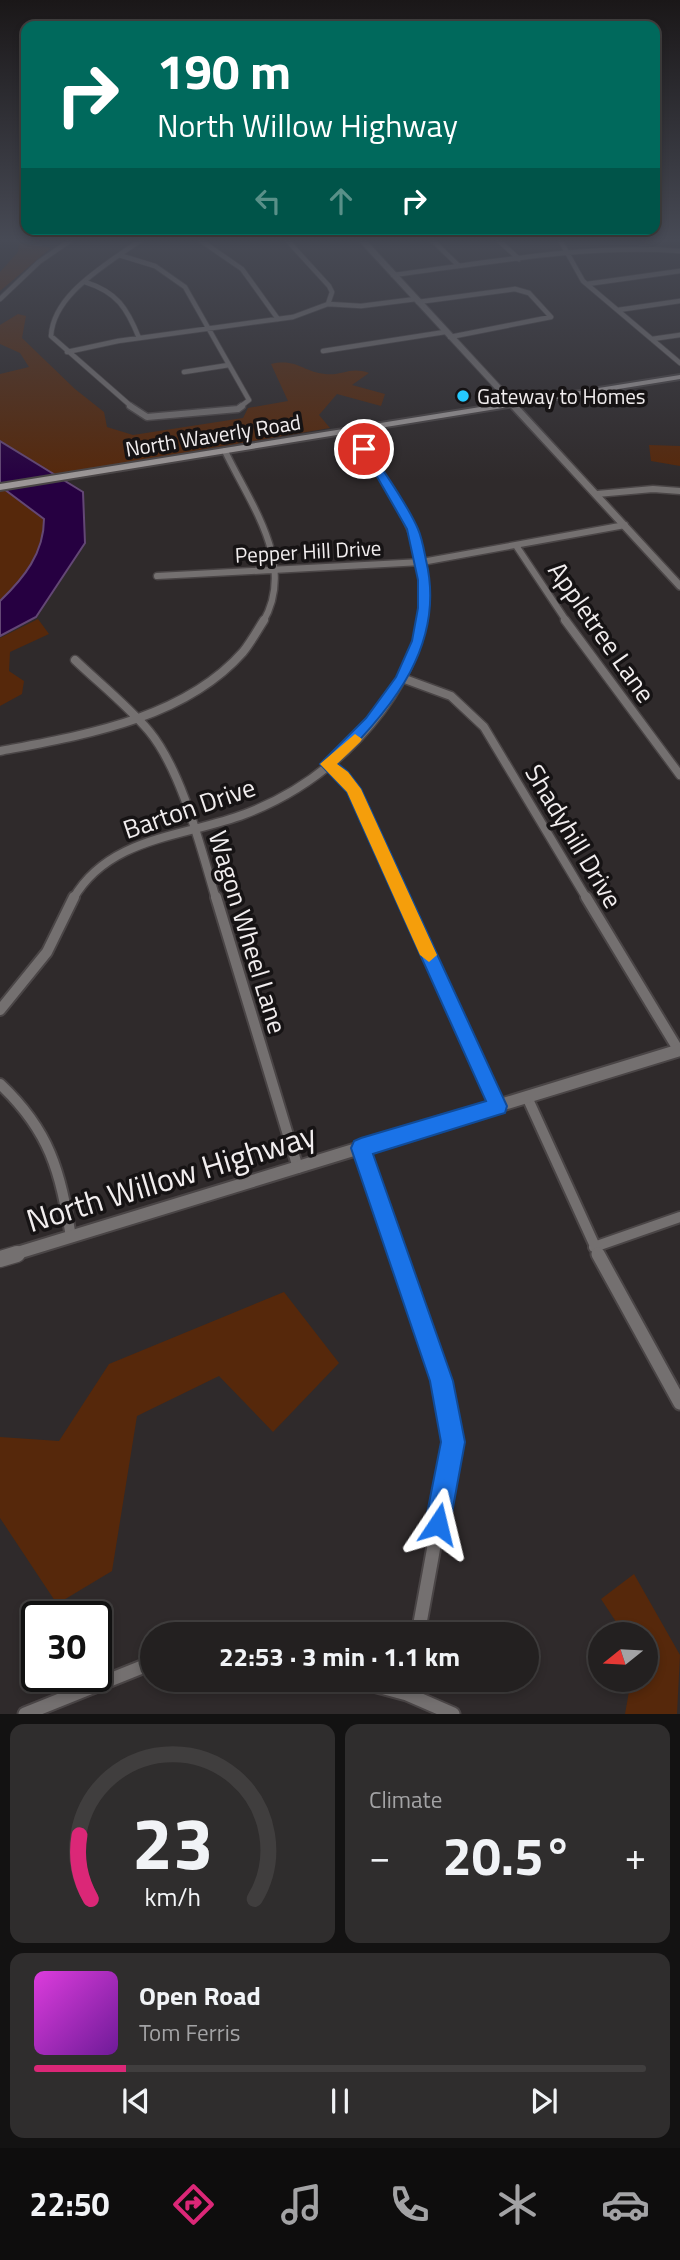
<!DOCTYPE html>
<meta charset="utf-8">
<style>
:root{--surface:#232020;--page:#2f2d2d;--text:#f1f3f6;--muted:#a3a3a5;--line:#403e3e;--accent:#db2777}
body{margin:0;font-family:"Titillium Web",sans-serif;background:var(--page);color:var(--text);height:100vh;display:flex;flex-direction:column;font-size:26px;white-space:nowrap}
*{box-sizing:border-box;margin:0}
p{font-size:23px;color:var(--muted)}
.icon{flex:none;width:38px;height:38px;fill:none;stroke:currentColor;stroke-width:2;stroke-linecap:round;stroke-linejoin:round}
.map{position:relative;height:1714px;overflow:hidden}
.drawer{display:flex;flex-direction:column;gap:10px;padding:10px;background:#131212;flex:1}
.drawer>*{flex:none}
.banner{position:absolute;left:21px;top:21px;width:639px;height:214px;border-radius:14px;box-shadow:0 4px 10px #0003,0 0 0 2px var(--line);background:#00695c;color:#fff;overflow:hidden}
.needle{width:46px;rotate:252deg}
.tools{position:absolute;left:588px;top:1622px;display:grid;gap:14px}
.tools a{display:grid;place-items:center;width:70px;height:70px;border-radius:50%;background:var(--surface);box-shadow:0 4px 10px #0003,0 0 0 2px var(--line);font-size:35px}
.speed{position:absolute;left:21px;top:1601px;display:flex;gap:14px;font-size:35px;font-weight:700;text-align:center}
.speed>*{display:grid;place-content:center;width:91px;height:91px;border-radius:50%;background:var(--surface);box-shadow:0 4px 10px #0003,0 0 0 2px var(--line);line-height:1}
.speed .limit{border:4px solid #111;border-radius:10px;background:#fff;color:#111}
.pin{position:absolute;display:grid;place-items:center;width:60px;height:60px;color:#fff;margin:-30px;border:4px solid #fff;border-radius:50%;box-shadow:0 2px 7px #0007}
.me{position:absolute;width:77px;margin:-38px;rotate:10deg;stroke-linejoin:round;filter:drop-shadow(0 0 5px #0008)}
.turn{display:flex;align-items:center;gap:24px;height:147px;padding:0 21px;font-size:32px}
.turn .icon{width:91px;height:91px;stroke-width:2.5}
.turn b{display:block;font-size:49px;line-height:60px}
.lanes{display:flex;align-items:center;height:66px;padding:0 21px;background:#0003;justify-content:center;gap:35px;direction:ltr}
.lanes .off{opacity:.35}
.big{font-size:52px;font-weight:700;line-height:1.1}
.drawer .tile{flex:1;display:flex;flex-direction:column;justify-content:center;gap:10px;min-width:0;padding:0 24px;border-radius:14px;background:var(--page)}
.drawer .dial{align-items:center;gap:0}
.dial svg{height:182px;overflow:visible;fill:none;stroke:var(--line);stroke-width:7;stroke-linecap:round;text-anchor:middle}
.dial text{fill:var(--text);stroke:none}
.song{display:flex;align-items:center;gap:21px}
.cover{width:84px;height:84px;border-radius:10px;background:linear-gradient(135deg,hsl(300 70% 55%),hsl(280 70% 35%))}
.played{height:7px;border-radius:4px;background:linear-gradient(90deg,var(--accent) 15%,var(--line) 15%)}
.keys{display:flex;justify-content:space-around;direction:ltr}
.heat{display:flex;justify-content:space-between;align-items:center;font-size:38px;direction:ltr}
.drawer .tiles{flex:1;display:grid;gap:10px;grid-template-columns:1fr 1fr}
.tile:last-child{grid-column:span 2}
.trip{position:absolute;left:140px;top:1622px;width:399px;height:70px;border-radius:35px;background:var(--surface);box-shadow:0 4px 10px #0003,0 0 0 2px var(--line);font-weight:700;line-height:70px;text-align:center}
.tabs{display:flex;height:112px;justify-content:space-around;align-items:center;background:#0e0d0d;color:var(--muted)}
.tabs .icon{width:49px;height:49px}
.tabs .active{color:var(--accent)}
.tabs b{font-size:32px;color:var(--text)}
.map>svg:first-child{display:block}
</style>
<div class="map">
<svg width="680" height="1714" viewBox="0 0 680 1714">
<rect width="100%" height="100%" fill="#2f2a2b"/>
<path fill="#56280b" d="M19,243L51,248L0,291V272L18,252Z
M18,314L26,316L22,338L75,389L104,412L107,427L133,435L243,418L248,408L288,401L271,364C297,358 303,372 325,374C343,376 350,366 369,373L352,385L385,394L381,406L337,394L319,415L330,428L53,475L0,441V374L29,367L20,353L0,344V325Z
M649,445L680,446V466L651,461Z
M5,490L44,519C44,553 24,578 0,601V491Z
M38,619L49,634L10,652L9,671L24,681L22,694L0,706V638Z
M284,1292L339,1363L273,1432L219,1376L137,1416L112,1571L57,1604L0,1518V1437L59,1441L109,1364Z
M634,1574L680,1655L677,1714H625L631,1680H646V1634H624L601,1599Z"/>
<path fill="#260041" stroke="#634775" stroke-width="2" d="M0,441L83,492L85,543L36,617L0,636V601C24,578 44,553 44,519L0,486Z"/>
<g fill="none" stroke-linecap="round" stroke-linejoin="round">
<defs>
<path id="minor-far4" d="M200,240L242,269L278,319
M287,240L329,286L332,292L328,304
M432,240L459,266
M498,240L519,259
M560,240L583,281L680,363
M119,255L155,266L185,287L249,400L240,407
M119,255C92,274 53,300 51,336L132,407
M119,255L141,240
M393,275C488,263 584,244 680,251
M85,282C117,292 127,308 139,338
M587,284L680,271
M0,299L39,262L71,240
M418,302L515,289L529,293L551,317L450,337
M618,310L680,301
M652,339L680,335
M323,351L445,332
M67,352L118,341L293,317L328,304L361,306L416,299
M184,372L229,365"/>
<path id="minor-far3" d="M130,406L147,417L238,409L242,406
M352,430C391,491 434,545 423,622
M225,451C250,504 297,564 263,622
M597,494L653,489L680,491
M517,547L567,622
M157,576L422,562L625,525"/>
<path id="minor-far2" d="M565,620L680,775
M75,660C99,683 127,705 149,731C182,771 201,849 216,899
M402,678L451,696L484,727L587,899
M0,751C84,735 184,719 243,652C251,642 257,631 264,620
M327,764L353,789L403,899
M73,899C109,836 185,837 245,814C327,783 405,708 423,620"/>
<path id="minor-far1" d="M216,897L298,1168
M402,897L498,1106
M586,897L679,1051
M0,1010L47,952L74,897
M0,1084C50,1131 60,1171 71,1237
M527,1097L599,1255
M361,1148L398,1255
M594,1247L680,1217"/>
<path id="minor" d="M398,1254L442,1381L453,1442L418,1634
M598,1254L680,1403
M355,1680L407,1694L453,1714
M407,1694L410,1680
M25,1714L152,1663"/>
<path id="tertiary-far3" d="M362,240L516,407"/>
<path id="tertiary-far2" d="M514,406L680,586"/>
<path id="tertiary-far1" d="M11,1255L680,1050"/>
<path id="tertiary" d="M0,1259L17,1254"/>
<path id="secondary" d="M680,375V379L0,490V484Z"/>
</defs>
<use href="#minor-far4" stroke="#4a4546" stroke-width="6"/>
<use href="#minor-far3" stroke="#4a4546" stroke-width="9"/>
<use href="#minor-far2" stroke="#4a4546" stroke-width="11"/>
<use href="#minor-far1" stroke="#4a4546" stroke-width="14"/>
<use href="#minor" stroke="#4a4546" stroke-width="17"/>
<use href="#tertiary-far3" stroke="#4a4546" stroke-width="8"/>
<use href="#tertiary-far2" stroke="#4a4546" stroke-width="10"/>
<use href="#tertiary-far1" stroke="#4a4546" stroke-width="16"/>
<use href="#tertiary" stroke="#4a4546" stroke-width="19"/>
<use href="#secondary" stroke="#4a4546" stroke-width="4"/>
<use href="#minor-far4" stroke="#747070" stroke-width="4.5"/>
<use href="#minor-far3" stroke="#747070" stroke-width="6"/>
<use href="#minor-far2" stroke="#747070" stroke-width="8"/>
<use href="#minor-far1" stroke="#747070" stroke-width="10"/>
<use href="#minor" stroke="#747070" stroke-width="13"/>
<use href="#tertiary-far3" stroke="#747070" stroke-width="6"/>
<use href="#tertiary-far2" stroke="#747070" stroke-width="7"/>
<use href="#tertiary-far1" stroke="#747070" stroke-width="12"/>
<use href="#tertiary" stroke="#747070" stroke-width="16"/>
<use href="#secondary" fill="#9c9797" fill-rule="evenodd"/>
</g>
<linearGradient id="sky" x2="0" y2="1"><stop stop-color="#1a1718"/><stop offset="0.5" stop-color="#474a55"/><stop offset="1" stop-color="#474a55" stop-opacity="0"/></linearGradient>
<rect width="680" height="480" fill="url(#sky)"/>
<path fill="#1a73e8" stroke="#114b97" stroke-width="2" d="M360,447H368C384,473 406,501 418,529C422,538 424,550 426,560C446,644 393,708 337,763L348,772L361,789L507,1106L505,1113L498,1115L373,1154L453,1381L465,1442L450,1524L447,1533L438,1537L429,1533L425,1524L441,1442L430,1381L351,1148L354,1141L361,1138L486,1101L347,792L320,764L366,718L396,677L412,641L418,608V580L407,529Z"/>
<path fill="#f59e0b" d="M355,734L362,739L360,742L337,764L348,772L361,789L437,955L429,962L420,955L347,792L320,764Z"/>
<circle fill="#25c9fe" stroke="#161314" stroke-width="2.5" cx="463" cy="396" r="7"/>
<g text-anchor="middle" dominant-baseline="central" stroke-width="7" stroke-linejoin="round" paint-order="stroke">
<g font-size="21" fill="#f1edee" stroke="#161314" text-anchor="start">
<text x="477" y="396">Gateway to Homes</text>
</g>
<g font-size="21" fill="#f1edee" stroke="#161314">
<text transform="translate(213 435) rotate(-9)">North Waverly Road</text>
<text transform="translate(308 551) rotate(-3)">Pepper Hill Drive</text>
</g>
<g font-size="26" fill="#f1edee" stroke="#161314">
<text transform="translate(602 632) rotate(55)">Appletree Lane</text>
<text transform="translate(189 808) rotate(-19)">Barton Drive</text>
<text transform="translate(574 836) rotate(59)">Shadyhill Drive</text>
<text transform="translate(248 932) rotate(73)">Wagon Wheel Lane</text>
</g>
<g font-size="32" fill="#f1edee" stroke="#161314">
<text transform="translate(171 1177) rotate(-17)">North Willow Highway</text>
</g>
</g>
</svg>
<div class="tools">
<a><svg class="needle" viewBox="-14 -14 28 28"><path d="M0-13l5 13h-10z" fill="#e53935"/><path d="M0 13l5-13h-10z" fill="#a3a3a5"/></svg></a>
</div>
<div class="speed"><div class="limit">30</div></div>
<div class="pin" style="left:364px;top:449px;background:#d93025"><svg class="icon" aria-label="arrive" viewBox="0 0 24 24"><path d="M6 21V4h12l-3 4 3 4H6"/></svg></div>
<svg class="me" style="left:438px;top:1524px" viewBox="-20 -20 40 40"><path d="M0-17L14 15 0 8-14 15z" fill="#1a73e8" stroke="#fff" stroke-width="4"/></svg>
<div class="trip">22:53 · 3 min · 1.1 km</div>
<div class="banner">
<div class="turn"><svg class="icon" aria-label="right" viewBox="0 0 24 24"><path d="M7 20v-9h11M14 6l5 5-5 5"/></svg><div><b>190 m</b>North Willow Highway</div></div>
<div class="lanes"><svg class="icon off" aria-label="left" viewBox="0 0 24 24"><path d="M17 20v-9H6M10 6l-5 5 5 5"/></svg><svg class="icon off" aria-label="ahead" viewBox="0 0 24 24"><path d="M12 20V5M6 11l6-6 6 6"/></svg><svg class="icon" aria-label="right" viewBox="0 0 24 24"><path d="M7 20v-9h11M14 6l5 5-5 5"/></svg></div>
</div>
</div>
<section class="drawer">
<div class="tiles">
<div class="tile dial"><svg viewBox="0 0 100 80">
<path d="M14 69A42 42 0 1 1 86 69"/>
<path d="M14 69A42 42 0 0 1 9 41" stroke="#db2777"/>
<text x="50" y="56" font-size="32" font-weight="700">23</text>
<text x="50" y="72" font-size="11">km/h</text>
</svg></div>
<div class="tile"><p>Climate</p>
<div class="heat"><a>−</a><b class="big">20.5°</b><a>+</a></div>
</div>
<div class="tile">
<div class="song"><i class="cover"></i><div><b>Open Road</b><p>Tom Ferris</p></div></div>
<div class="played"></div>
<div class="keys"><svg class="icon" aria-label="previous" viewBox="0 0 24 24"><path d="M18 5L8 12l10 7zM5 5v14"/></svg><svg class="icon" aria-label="pause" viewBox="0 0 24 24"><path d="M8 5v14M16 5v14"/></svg><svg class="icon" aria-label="next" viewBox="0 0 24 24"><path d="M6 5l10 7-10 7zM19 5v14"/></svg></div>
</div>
</div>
</section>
<nav class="tabs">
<b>22:50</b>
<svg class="icon active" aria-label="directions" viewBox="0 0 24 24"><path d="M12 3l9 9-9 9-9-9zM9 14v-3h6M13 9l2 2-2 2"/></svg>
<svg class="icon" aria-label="music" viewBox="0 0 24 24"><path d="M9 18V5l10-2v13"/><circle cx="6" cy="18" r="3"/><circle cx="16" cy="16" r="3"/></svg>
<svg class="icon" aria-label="phone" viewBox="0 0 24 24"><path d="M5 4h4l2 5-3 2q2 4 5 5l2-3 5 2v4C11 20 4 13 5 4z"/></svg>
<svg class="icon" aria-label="climate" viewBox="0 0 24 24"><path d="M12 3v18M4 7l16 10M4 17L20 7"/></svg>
<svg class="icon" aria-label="car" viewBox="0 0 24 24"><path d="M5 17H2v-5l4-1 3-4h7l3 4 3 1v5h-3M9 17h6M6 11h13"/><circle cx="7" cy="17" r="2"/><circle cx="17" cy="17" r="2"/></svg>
</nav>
